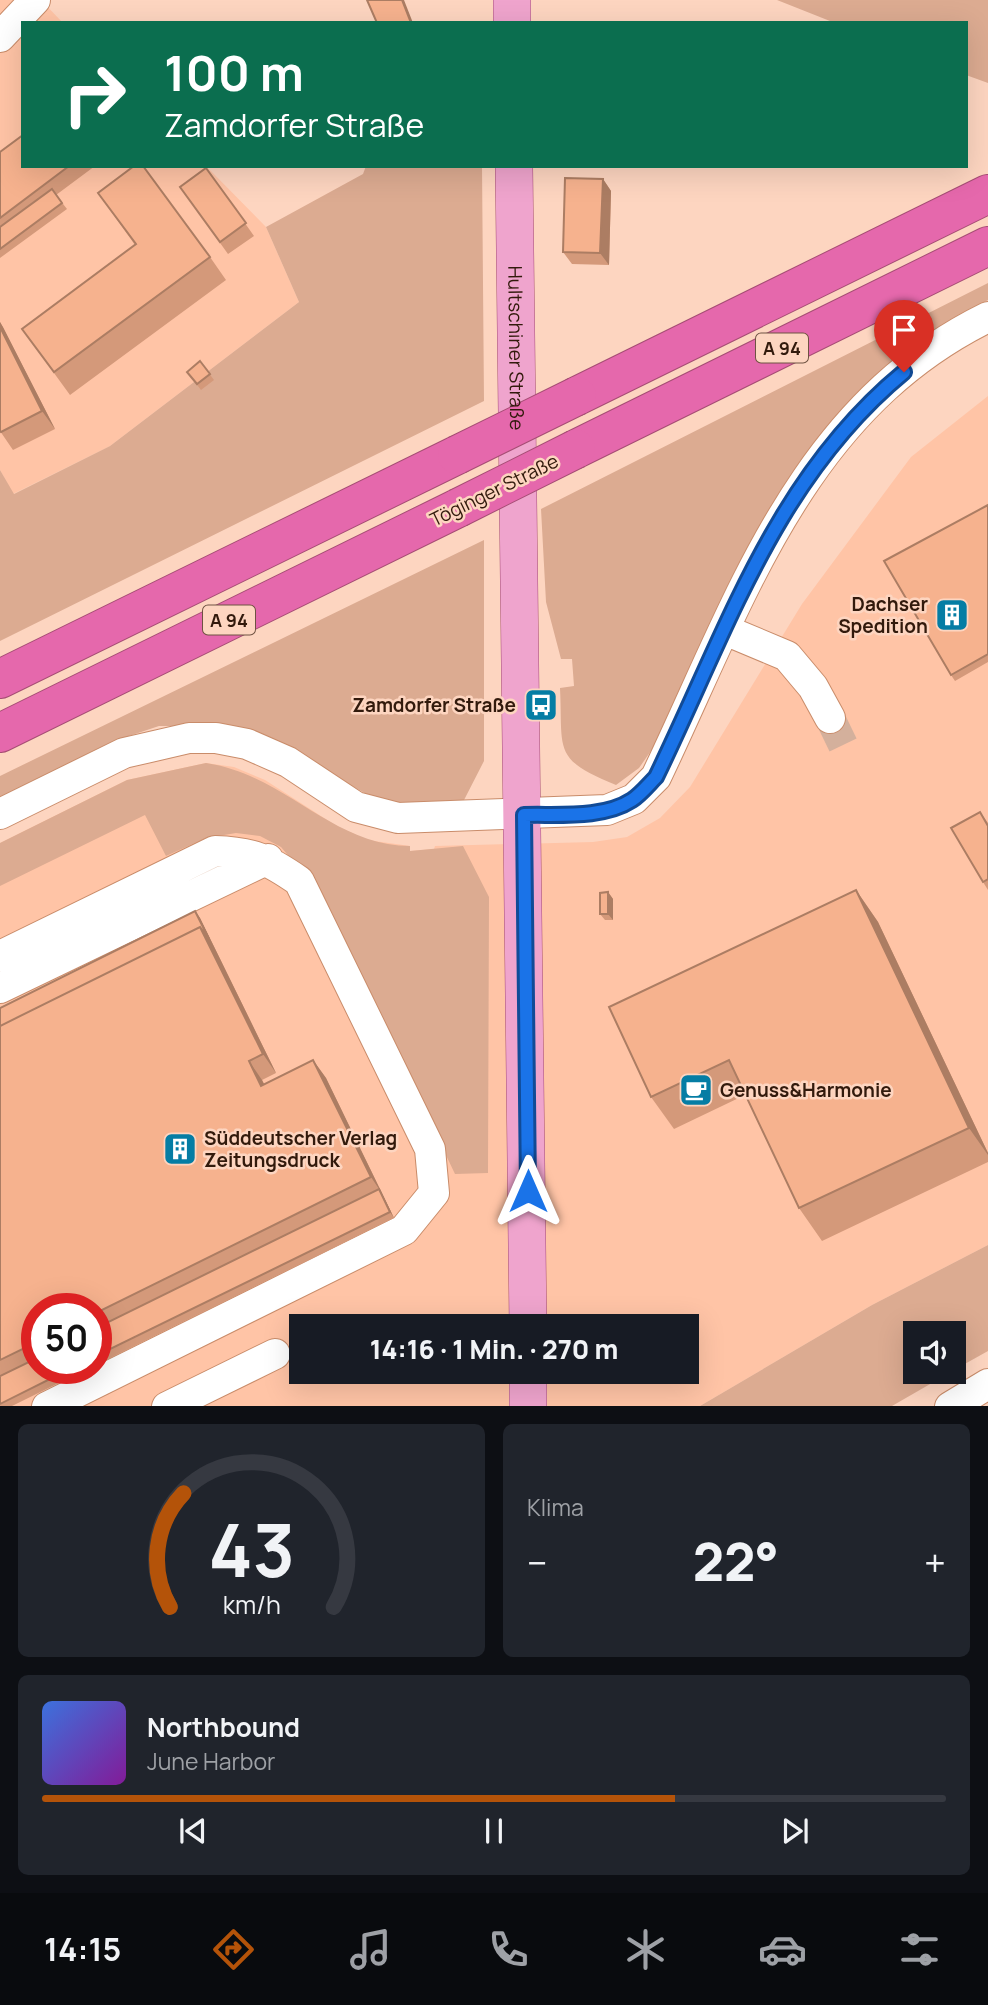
<!DOCTYPE html>
<html lang="de">
<meta charset="utf-8">
<style>
:root{--surface:#171b24;--page:#20242c;--text:#f1f3f6;--muted:#9ea1a6;--line:#363941;--accent:#b45309}
body{margin:0;font-family:Manrope,sans-serif;background:var(--page);color:var(--text);height:100vh;display:flex;flex-direction:column;font-size:26px;white-space:nowrap}
*{box-sizing:border-box;margin:0}
p{font-size:23px;color:var(--muted)}
.icon{flex:none;width:38px;height:38px;fill:none;stroke:currentColor;stroke-width:2;stroke-linecap:round;stroke-linejoin:round}
.map{position:relative;height:1406px;overflow:hidden}
.drawer{display:flex;flex-direction:column;gap:18px;padding:18px;background:#0d0f14;flex:1}
.drawer>*{flex:none}
.hud{position:absolute;left:21px;top:21px;width:947px;height:147px;border-radius:0px;box-shadow:0 7px 28px #0002;background:#0b6e4f;color:#fff;overflow:hidden}
.controls{position:absolute;left:903px;top:1321px;display:grid;gap:14px}
.controls a{display:grid;place-items:center;width:63px;height:63px;border-radius:0px;background:var(--surface);box-shadow:0 7px 28px #0002;font-size:35px}
.speed{position:absolute;left:21px;top:1293px;display:flex;gap:14px;font-size:35px;font-weight:700;text-align:center}
.speed>*{display:grid;place-content:center;width:91px;height:91px;border-radius:50%;background:var(--surface);box-shadow:0 7px 28px #0002;line-height:1}
.speed .limit{border:10px solid #d22;background:#fff;color:#111}
.pin{position:absolute;display:grid;place-items:center;width:60px;height:60px;color:#fff;margin:-72px -30px;border-radius:50% 50% 50% 0;rotate:-45deg;box-shadow:0 0 7px #0007}
.pin .icon{rotate:45deg}
.me{position:absolute;width:77px;margin:-38px;rotate:0deg;stroke-linejoin:round;filter:drop-shadow(0 0 5px #0008)}
.turn{display:flex;align-items:center;gap:24px;height:147px;padding:0 28px;font-size:32px}
.turn .icon{width:91px;height:91px;stroke-width:2.5}
.turn b{display:block;font-size:49px;line-height:60px}
.big{font-size:52px;font-weight:800;line-height:1.1}
.drawer .tile{flex:1;display:flex;flex-direction:column;justify-content:center;gap:10px;min-width:0;padding:0 24px;border-radius:10px;background:var(--page)}
.drawer .dial{align-items:center;gap:0}
.dial svg{height:182px;overflow:visible;fill:none;stroke:var(--line);stroke-width:7;stroke-linecap:round;text-anchor:middle}
.dial text{fill:var(--text);stroke:none}
.song{display:flex;align-items:center;gap:21px}
.cover{width:84px;height:84px;border-radius:10px;background:linear-gradient(135deg,hsl(220 70% 55%),hsl(290 70% 35%))}
.played{height:7px;border-radius:4px;background:linear-gradient(90deg,var(--accent) 70%,var(--line) 70%)}
.keys{display:flex;justify-content:space-around;direction:ltr}
.heat{display:flex;justify-content:space-between;align-items:center;font-size:38px;direction:ltr}
.drawer .tiles{flex:1;display:grid;gap:18px;grid-template-columns:1fr 1fr}
.tile:last-child{grid-column:span 2}
.trip{position:absolute;left:289px;top:1314px;width:410px;height:70px;border-radius:0px;background:var(--surface);box-shadow:0 7px 28px #0002;font-weight:800;line-height:70px;text-align:center}
.dock{display:flex;height:112px;justify-content:space-around;align-items:center;background:#090b0e;color:var(--muted)}
.dock .icon{width:49px;height:49px}
.dock .selected{color:var(--accent)}
.dock b{font-size:32px;color:var(--text)}
.map>svg:first-child{display:block}
</style>
<div class="map">
<svg width="988" height="1407" viewBox="0 0 988 1407">
<rect width="100%" height="100%" fill="#fdd5c0"/>
<path fill="#ffc4a6" fill-rule="evenodd" d="M0,0H41L63,23H23V166H206L266,227L299,302L110,446L13,494L0,470Z
M988,396V1245L872,1305L700,1406L0,1407V843L127,780L206,763L234,767L265,780L335,825L367,840L410,846V851L434,849L435,846L593,842L627,837L660,818L690,787L802,604L911,457ZM37,1309H96V1368H37ZM301,1326H686V1372H301Z"/>
<path fill="#dcab91" d="M777,0H988V83L966,75V23H835Z
M366,166H482L484,401L0,641V470L14,494L110,446L299,302L266,227L363,174Z
M988,283V300C800,394 741,558 660,738L639,768L616,785C552,759 563,751 560,688L574,686L572,659H561L546,602L541,509Z
M484,540V761L463,802L386,805L256,732L210,726H159L126,737L0,799V776Z
M206,763C286,775 332,846 410,846V851L463,846L489,897L488,1173L455,1174L347,948L302,872L281,847L260,836L236,833L206,838L166,856L145,815L0,886V843L127,780Z
M988,1245V1351L954,1370V1334H915V1372H951L892,1406H700L872,1305Z"/>
<g fill="none" stroke-linecap="round" stroke-linejoin="round">
<path stroke="#d4b09c" stroke-width="30" stroke-dasharray="30 15" stroke-linecap="butt" d="M830,718L845,749"/>
<defs>
<path id="minor" d="M0,37L35,0
M725,630L787,656L813,687L830,718
M0,814L124,753L189,738H216L247,744L288,762L356,807L398,818L607,810L634,799L656,777C740,602 800,409 988,317
M0,956L215,851C253,852 267,859 299,881L430,1149L434,1193L404,1230L47,1407
M0,988L268,859
M167,1407L275,1354
M950,1407L988,1384"/>
<g id="major">
<path d="M512,0V23"/>
<path id="s1" d="M514,166L528,1326"/>
<path d="M528,1407V1372"/>
</g>
<path id="highway" d="M577,396L988,194
M576,449L988,246
M0,679L457,455
M0,733L458,508"/>
</defs>
<use href="#minor" stroke="#c98c6a" stroke-width="32"/>
<use href="#major" stroke="#a64d74" stroke-width="38"/>
<use href="#highway" stroke="#a64d74" stroke-width="40"/>
<use href="#minor" stroke="#fff" stroke-width="30"/>
<use href="#major" stroke="#efa4cd" stroke-width="37"/>
<use href="#highway" stroke="#e568ac" stroke-width="38"/>
<defs>
<path id="highway-bridge" d="M457,455L577,396
M458,508L576,449"/>
</defs>
<use href="#highway-bridge" stroke="#a64d74" stroke-width="40" stroke-linecap="butt"/>
<use href="#highway-bridge" stroke="#e568ac" stroke-width="38"/>
</g>
<path fill="#d4997a" d="M0,152L23,166H95L56,195L67,209L0,258Z
M206,168L254,236L228,254L180,187Z
M603,179L611,191L609,265L572,264L563,252Z
M98,193L210,257L226,280L70,395L22,329L135,245Z
M0,322L55,429L13,450L0,431Z
M200,361L214,380L201,390L187,372Z
M988,505V662L955,681L951,675Z
M980,812L988,823V890L983,882Z
M856,890L878,922L988,1153V1162L822,1241L799,1208L745,1095L674,1129L651,1097Z
M608,892L613,899V920H605L600,914Z
M195,911L200,918L276,1073L262,1080L264,1084L313,1060L326,1078L394,1218L96,1365V1309H37V1368H89L12,1406H0V1008Z"/>
<path fill="#ac7d63" d="M402,0H404L413,23H411Z
M603,179L611,191L609,265L600,253Z
M0,322L3,327L55,429L42,411L0,327Z
M856,890L878,922L988,1153V1155L969,1128Z
M608,892L613,899V920L608,914Z
M195,911L200,918L276,1073L263,1054L200,927Z
M313,1060L326,1078L394,1218L390,1212L379,1189L371,1177Z
M249,1061L262,1080L274,1104L261,1086Z"/>
<path fill="#f6b28e" stroke="#ac7d63" stroke-width="2" d="M367,0H402L411,23H377Z
M23,135V166H69L0,218V152Z
M134,166H143L210,257L54,372L22,329L136,244L98,193Z
M206,168L246,223L220,242L180,187Z
M565,178L603,179L600,253L563,252Z
M52,189L62,203L0,249V227Z
M0,327L42,411L1,432L0,431Z
M200,361L210,374L197,384L187,372Z
M988,505V654L951,675L884,561Z
M980,812L988,826V879L983,882L951,828Z
M856,890L969,1128L799,1208L729,1060L651,1097L609,1007Z
M608,892V914H600V893Z
M195,911L209,939L200,927L0,1026V1008Z
M200,927L263,1054L249,1061L261,1086L313,1060L371,1177L96,1313V1309H37V1342L0,1360V1026Z
M379,1189L390,1212L96,1356V1328Z
M37,1358V1368H72L0,1404V1376Z"/>
<g fill="none" stroke-linecap="round" stroke-linejoin="round">
<defs>
<path id="route" d="M528,1191L524,815C558,814 603,819 632,800C641,794 649,784 656,777C727,631 775,478 904,372"/>
</defs>
<use href="#route" stroke="#114b97" stroke-width="18"/>
<use href="#route" stroke="#1a73e8" stroke-width="12"/>
</g>
<defs>
<symbol id="building-square" viewBox="-11 -11 22 22"><rect x="-9" y="-9" width="18" height="18" rx="4" fill="#057da4" stroke="#fdd5c0"/><path d="M-4-6H4V6H1V3H-1V6H-4ZM-2.5-4.3h1.7v1.8h-1.7ZM.8-4.3h1.7v1.8H.8ZM-2.5-1h1.7V.8h-1.7ZM.8-1h1.7V.8H.8Z" fill="#fff"/></symbol>
<symbol id="bus-square" viewBox="-11 -11 22 22"><rect x="-9" y="-9" width="18" height="18" rx="4" fill="#057da4" stroke="#fdd5c0"/><path d="M-5-6H5V4H4V6H2V4H-2V6H-4V4H-5ZM-3.5-4V0h7V-4ZM-3.5 1.2v1.5H-2V1.2ZM2 1.2v1.5H3.5V1.2Z" fill="#fff"/></symbol>
<symbol id="cafe-square" viewBox="-11 -11 22 22"><rect x="-9" y="-9" width="18" height="18" rx="4" fill="#057da4" stroke="#fdd5c0"/><path d="M-5.5-4.5H6V0H3Q3 3.5 0 3.5H-2.5Q-5.5 3.5-5.5 0ZM3-3.2v2h1.7v-2ZM-6 4.5H4V6H-6Z" fill="#fff"/></symbol>
</defs>
<g fill-rule="evenodd">
<use href="#building-square" x="933" y="596" width="38" height="38"/>
<use href="#bus-square" x="522" y="686" width="38" height="38"/>
<use href="#cafe-square" x="677" y="1071" width="38" height="38"/>
<use href="#building-square" x="161" y="1130" width="38" height="38"/>
</g>
<g text-anchor="middle" dominant-baseline="central" stroke-width="5" stroke-linejoin="round" paint-order="stroke">
<g fill="#fdd5c0" stroke="#6f5242" stroke-width="2">
<rect x="756" y="333.5" width="52" height="29" rx="5"/>
<rect x="203" y="605.5" width="52" height="29" rx="5"/>
</g>
<g font-size="18" font-weight="bold" fill="#321a0c">
<text x="782" y="348">A 94</text>
<text x="229" y="620">A 94</text>
</g>
<g font-size="19" fill="#321a0c" stroke="#fdd5c0">
<text stroke="none"><textPath href="#s1" startOffset="182">Hultschiner Straße</textPath></text>
<text transform="translate(494 490) rotate(-26)">Töginger Straße</text>
</g>
<g font-size="19" font-weight="bold" fill="#321a0c" stroke="#fdd5c0" text-anchor="end">
<text x="928" y="604">Dachser<tspan x="928" dy="22">Spedition</tspan></text>
<text x="516" y="705">Zamdorfer Straße</text>
<text x="720" y="1090" text-anchor="start">Genuss&amp;Harmonie</text>
<text x="204" y="1138" text-anchor="start">Süddeutscher Verlag<tspan x="204" dy="22">Zeitungsdruck</tspan></text>
</g>
</g>
</svg>
<div class="controls">
<a><svg class="icon" aria-label="sound" viewBox="0 0 24 24"><path d="M4 9h4l5-4v14l-5-4H4zM17 9q2 3 0 6"/></svg></a>
</div>
<div class="speed"><div class="limit">50</div></div>
<div class="pin" style="left:904px;top:372px;background:#d93025"><svg class="icon" aria-label="arrive" viewBox="0 0 24 24"><path d="M6 21V4h12l-3 4 3 4H6"/></svg></div>
<svg class="me" style="left:528px;top:1191px" viewBox="-20 -20 40 40"><path d="M0-17L14 15 0 8-14 15z" fill="#1a73e8" stroke="#fff" stroke-width="4"/></svg>
<div class="trip">14:16 · 1 Min. · 270 m</div>
<div class="hud">
<div class="turn"><svg class="icon" aria-label="right" viewBox="0 0 24 24"><path d="M7 20v-9h11M14 6l5 5-5 5"/></svg><div><b>100 m</b>Zamdorfer Straße</div></div>
</div>
</div>
<section class="drawer">
<div class="tiles">
<div class="tile dial"><svg viewBox="0 0 100 80">
<path d="M14 69A42 42 0 1 1 86 69"/>
<path d="M14 69A42 42 0 0 1 20 19" stroke="#b45309"/>
<text x="50" y="56" font-size="32" font-weight="700">43</text>
<text x="50" y="72" font-size="11">km/h</text>
</svg></div>
<div class="tile"><p>Klima</p>
<div class="heat"><a>−</a><b class="big">22°</b><a>+</a></div>
</div>
<div class="tile">
<div class="song"><i class="cover"></i><div><b>Northbound</b><p>June Harbor</p></div></div>
<div class="played"></div>
<div class="keys"><svg class="icon" aria-label="previous" viewBox="0 0 24 24"><path d="M18 5L8 12l10 7zM5 5v14"/></svg><svg class="icon" aria-label="pause" viewBox="0 0 24 24"><path d="M8 5v14M16 5v14"/></svg><svg class="icon" aria-label="next" viewBox="0 0 24 24"><path d="M6 5l10 7-10 7zM19 5v14"/></svg></div>
</div>
</div>
</section>
<nav class="dock">
<b>14:15</b>
<svg class="icon selected" aria-label="directions" viewBox="0 0 24 24"><path d="M12 3l9 9-9 9-9-9zM9 14v-3h6M13 9l2 2-2 2"/></svg>
<svg class="icon" aria-label="music" viewBox="0 0 24 24"><path d="M9 18V5l10-2v13"/><circle cx="6" cy="18" r="3"/><circle cx="16" cy="16" r="3"/></svg>
<svg class="icon" aria-label="phone" viewBox="0 0 24 24"><path d="M5 4h4l2 5-3 2q2 4 5 5l2-3 5 2v4C11 20 4 13 5 4z"/></svg>
<svg class="icon" aria-label="climate" viewBox="0 0 24 24"><path d="M12 3v18M4 7l16 10M4 17L20 7"/></svg>
<svg class="icon" aria-label="car" viewBox="0 0 24 24"><path d="M5 17H2v-5l4-1 3-4h7l3 4 3 1v5h-3M9 17h6M6 11h13"/><circle cx="7" cy="17" r="2"/><circle cx="17" cy="17" r="2"/></svg>
<svg class="icon" aria-label="filters" viewBox="0 0 24 24"><path d="M4 7h16M4 17h16"/><circle cx="9" cy="7" r="2"/><circle cx="15" cy="17" r="2"/></svg>
</nav>
